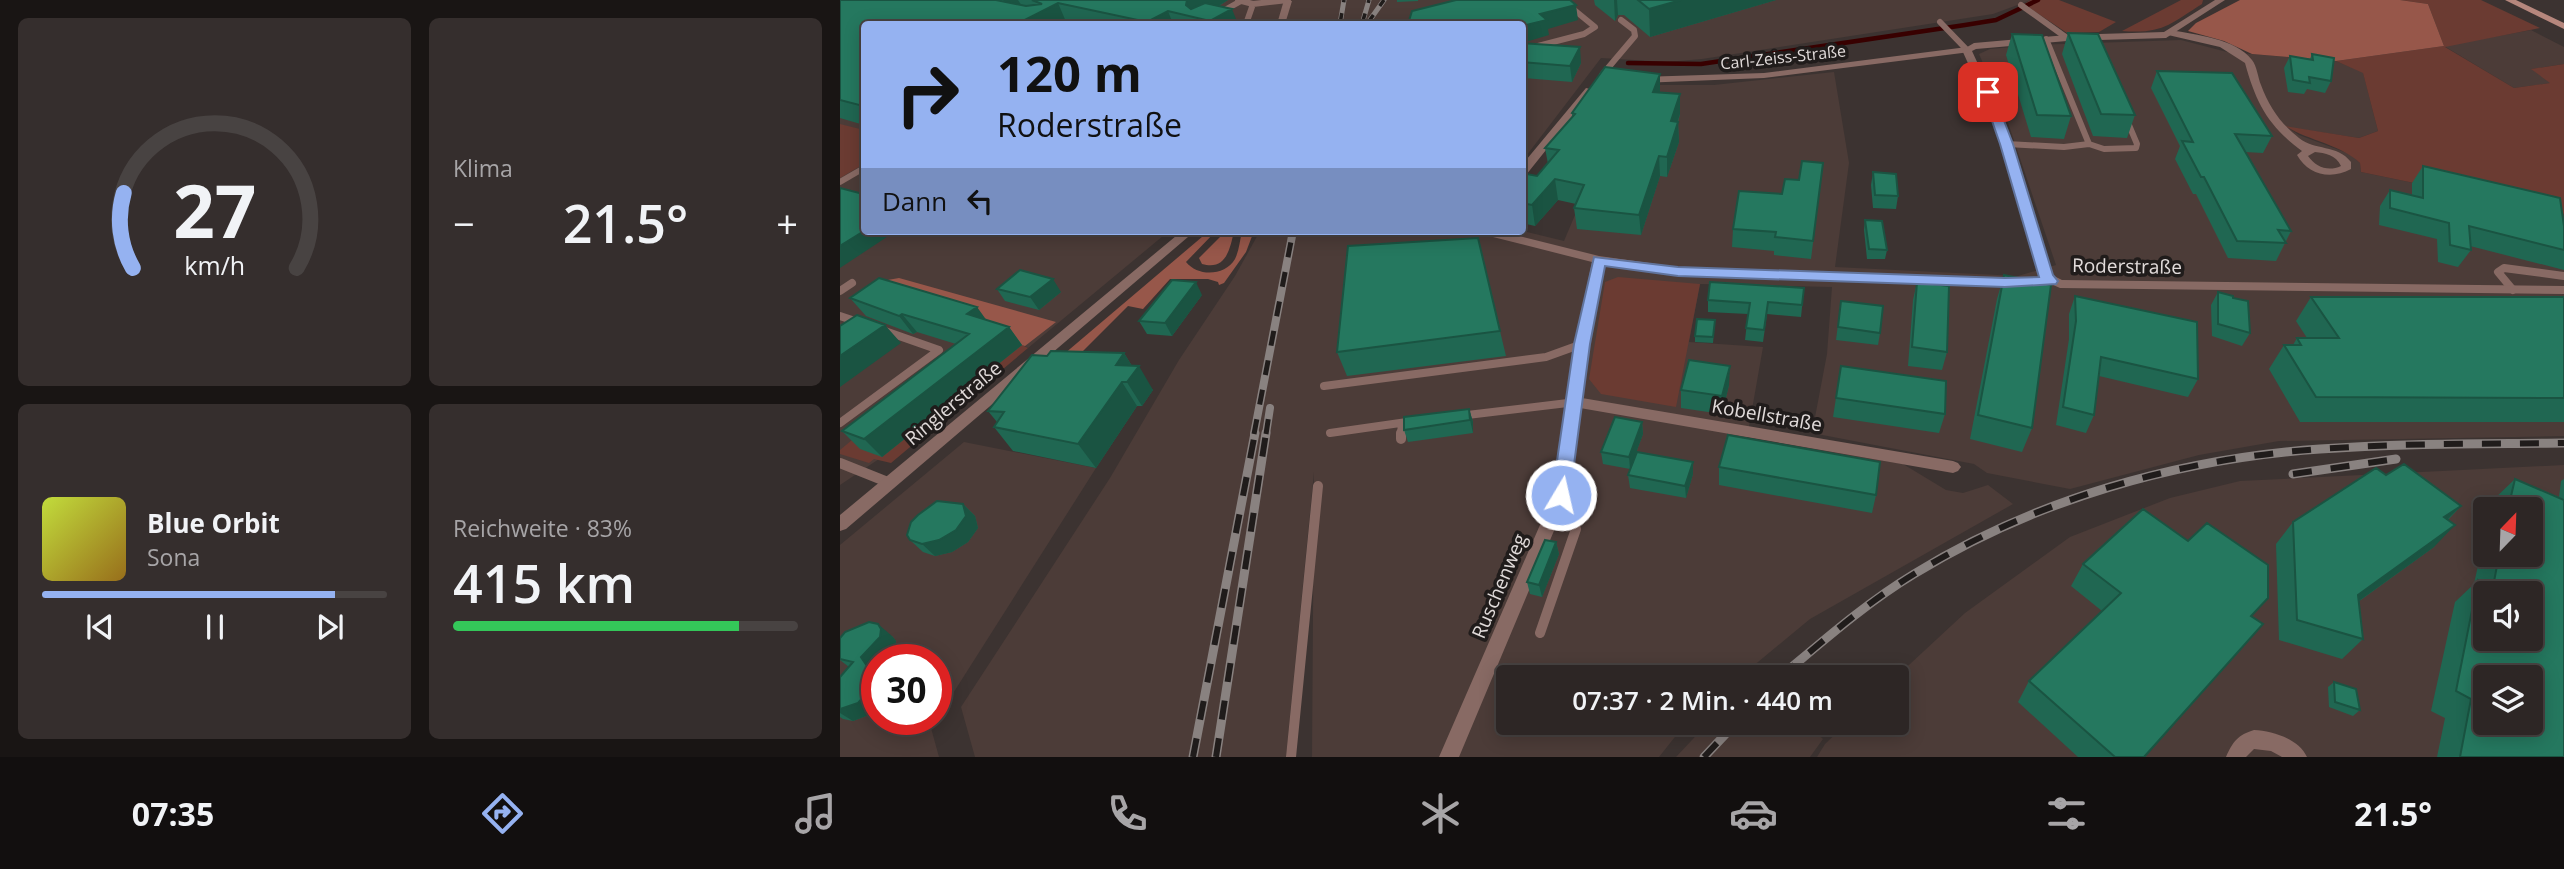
<!DOCTYPE html>
<html lang="de">
<meta charset="utf-8">
<style>
:root{--surface:#2d2625;--page:#352e2d;--text:#f1f3f6;--muted:#a7a5a7;--line:#484342;--accent:#95b2f1}
body{margin:0;font-family:"Open Sans",sans-serif;background:var(--page);color:var(--text);height:100vh;display:flex;flex-direction:column;font-size:26px;white-space:nowrap}
*{box-sizing:border-box;margin:0}
p{font-size:23px;color:var(--muted)}
.icon{flex:none;width:38px;height:38px;fill:none;stroke:currentColor;stroke-width:2;stroke-linecap:round;stroke-linejoin:round}
.map{position:relative;flex:1;overflow:hidden}
.details{display:flex;flex-direction:column;gap:18px;padding:18px;background:#191514;width:840px}
.details>*{flex:none}
.guide{position:absolute;left:21px;top:21px;width:665px;height:214px;border-radius:7px;box-shadow:0 4px 18px #0003,0 0 0 2px var(--line);background:#95b2f1;color:#111;overflow:hidden}
.needle{width:46px;rotate:23deg}
.tools{position:absolute;left:1633px;top:497px;display:grid;gap:14px}
.tools a{display:grid;place-items:center;width:70px;height:70px;border-radius:7px;background:var(--surface);box-shadow:0 4px 18px #0003,0 0 0 2px var(--line);font-size:35px}
.speed{position:absolute;left:21px;top:644px;display:flex;gap:14px;font-size:35px;font-weight:700;text-align:center}
.speed>*{display:grid;place-content:center;width:91px;height:91px;border-radius:50%;background:var(--surface);box-shadow:0 4px 18px #0003,0 0 0 2px var(--line);line-height:1}
.speed .limit{border:10px solid #d22;background:#fff;color:#111}
.pin{position:absolute;display:grid;place-items:center;width:60px;height:60px;color:#fff;margin:-30px;border-radius:14px;box-shadow:0 4px 10px #0006}
.me{position:absolute;width:77px;margin:-38px;rotate:9deg;stroke-linejoin:round;filter:drop-shadow(0 0 5px #0008)}
.turn{display:flex;align-items:center;gap:24px;height:147px;padding:0 21px;font-size:32px}
.turn .icon{width:91px;height:91px;stroke-width:2.5}
.turn b{display:block;font-size:49px;line-height:60px}
.then{display:flex;align-items:center;height:66px;padding:0 21px;background:#0003;gap:14px;font-size:26px}
.big{font-size:52px;font-weight:600;line-height:1.1}
.details .widget{flex:1;display:flex;flex-direction:column;justify-content:center;gap:10px;min-width:0;padding:0 24px;border-radius:10px;background:var(--page)}
.details .dial{align-items:center;gap:0}
.dial svg{height:182px;overflow:visible;fill:none;stroke:var(--line);stroke-width:7;stroke-linecap:round;text-anchor:middle}
.dial text{fill:var(--text);stroke:none}
.song{display:flex;align-items:center;gap:21px}
.cover{width:84px;height:84px;border-radius:10px;background:linear-gradient(135deg,hsl(70 70% 55%),hsl(40 70% 35%))}
.played{height:7px;border-radius:4px;background:linear-gradient(90deg,var(--accent) 85%,var(--line) 85%)}
.keys{display:flex;justify-content:space-around;direction:ltr}
.heat{display:flex;justify-content:space-between;align-items:center;font-size:38px;direction:ltr}
.charge{height:10px;border-radius:5px;background:linear-gradient(90deg,#34c759 83%,var(--line) 0)}
.details .tiles{flex:1;display:grid;gap:18px;grid-template-columns:repeat(2,1fr)}
.trip{position:absolute;left:656px;top:665px;width:413px;height:70px;border-radius:7px;background:var(--surface);box-shadow:0 4px 18px #0003,0 0 0 2px var(--line);font-weight:600;line-height:70px;text-align:center}
.menu{display:flex;height:112px;justify-content:space-around;align-items:center;background:#120f0f;color:var(--muted)}
.menu .icon{width:49px;height:49px}
.menu .current{color:var(--accent)}
.menu b{font-size:32px;color:var(--text)}
main{display:flex;flex:1;min-height:0}
.map>svg:first-child{display:block}
</style>
<main>
<section class="details">
<div class="tiles">
<div class="widget dial"><svg viewBox="0 0 100 80">
<path d="M14 69A42 42 0 1 1 86 69"/>
<path d="M14 69A42 42 0 0 1 10 36" stroke="#95b2f1"/>
<text x="50" y="56" font-size="32" font-weight="700">27</text>
<text x="50" y="72" font-size="11">km/h</text>
</svg></div>
<div class="widget"><p>Klima</p>
<div class="heat"><a>−</a><b class="big">21.5°</b><a>+</a></div>
</div>
<div class="widget">
<div class="song"><i class="cover"></i><div><b>Blue Orbit</b><p>Sona</p></div></div>
<div class="played"></div>
<div class="keys"><svg class="icon" aria-label="previous" viewBox="0 0 24 24"><path d="M18 5L8 12l10 7zM5 5v14"/></svg><svg class="icon" aria-label="pause" viewBox="0 0 24 24"><path d="M8 5v14M16 5v14"/></svg><svg class="icon" aria-label="next" viewBox="0 0 24 24"><path d="M6 5l10 7-10 7zM19 5v14"/></svg></div>
</div>
<div class="widget"><p>Reichweite · 83%</p><b class="big">415 km</b><div class="charge"></div></div>
</div>
</section>
<div class="map">
<svg width="1724" height="757" viewBox="0 0 1724 757">
<rect width="100%" height="100%" fill="#3c3331"/>
<path fill="#4c3c38" fill-rule="evenodd" d="M0,0H1191L1153,14L862,59L827,62L761,58L683,160L682,24H24V231H329L188,348L185,346L42,457L0,485Z
M1691,30L1724,47V64L1692,69L1711,83L1674,88L1604,46Z
M1341,40L1387,52L1496,61L1523,72L1538,131L1519,138L1447,127L1459,135L1510,154L1520,163L1521,172L1724,214V436L1439,441L1359,455L1230,489L1147,473L1134,464L972,433L987,354L992,287L860,284L849,342L923,347L907,438L1063,464L1106,490L1123,493L1148,485L1173,504L970,619L900,677H668V723H846L819,757H472L474,472L446,757H135L121,707L270,478L339,360L395,276L420,231H683L724,241L790,85H874L994,72L1009,163L995,267L1178,276L1216,265L1165,114L1139,54L1150,49L1194,45Z
M124,442L256,468L91,728L99,757H0V545ZM37,660H96V719H37Z
M1724,465V757H977L985,744L1007,723H1057L1056,677L1125,613L1230,537L1330,498L1400,481ZM1645,509H1690V555H1645ZM1645,593H1690V639H1645ZM1645,677H1690V723H1645Z
M868,723H965L983,739L970,757H836Z"/>
<path fill="#6b3b32" d="M1191,0H1219L1276,22L1259,32L1227,33L1184,4Z
M1341,0H1363L1362,4C1329,25 1322,34 1282,31Z
M1560,0H1641L1700,28L1605,47L1674,88L1710,83L1691,69L1724,64V214L1521,172L1520,163C1499,144 1469,141 1445,126L1519,138L1538,131L1523,73L1496,61L1604,46L1588,4Z
M0,124L24,130V164L0,178Z
M778,277L860,284L836,407L761,394L749,379L765,282Z
M182,345L188,348L51,463L34,459L29,463L0,454V450L12,440Z"/>
<path fill="#97574a" d="M1400,0H1560L1588,4L1604,46L1496,61L1412,54L1384,41L1348,31L1356,23Z
M369,231H376L346,262C358,277 385,276 395,259C399,251 400,240 402,231H414L406,252L384,283L379,285L378,282L368,279H330L303,309L288,306L234,360H217Z
M386,231H394C390,249 386,271 362,264L359,258Z
M59,278L216,322L185,346L140,332L42,281Z"/>
<g fill="none" stroke-linecap="round" stroke-linejoin="round">
<path stroke="#380000" stroke-width="4.5" d="M788,63L861,64L1125,25L1156,20L1198,0"/>
<path stroke="#886a64" stroke-width="6" d="M398,0L413,4L448,0
M1181,5L1227,38
M1100,22L1127,50
M360,24L401,1
M406,24L413,4
M564,24L580,18
M1206,39L1249,144L1264,149L1296,148L1297,144L1286,118
M682,50L744,34L755,27L722,0
M762,75L795,36L794,30L781,20
M1167,144L1224,147L1249,144
M0,182L24,168"/>
<path stroke="#886a64" stroke-width="8" d="M1673,290L1658,272L1664,268L1724,276
M0,291L12,283
M0,316L21,323
M484,386L706,357L742,344
M619,416L736,402
M0,423L99,350L42,330
M490,433L574,421
M561,434L562,423"/>
<path stroke="#886a64" stroke-width="10" d="M561,439V433
M0,463L50,483
M700,633L736,529L721,495
M451,757L478,486"/>
<path fill="#886a64" fill-rule="evenodd" d="M444,0L452,1L445,24H437Z
M1331,30C1356,35 1395,38 1412,60C1417,66 1418,78 1421,85C1429,107 1441,124 1459,138C1475,151 1497,144 1511,162V169C1491,180 1468,175 1457,155L1462,151C1428,126 1416,103 1405,63L1380,47L1328,35V31ZM1475,152C1485,153 1496,155 1501,166C1488,172 1476,167 1468,156Z
M1127,47L1132,50L1130,52L924,78L801,83L796,80L801,77L924,73Z
M746,88L754,90L686,175L682,176V165Z
M639,231H659L759,256L838,267L1191,279L1211,277L1217,281L1211,285L1191,287L838,275L764,265L749,344L742,398L1113,461L1118,463L1121,467L1118,471L1113,473L740,408L729,495L619,757H599L713,495L735,344L752,262L641,234Z
M1414,730C1433,731 1459,739 1467,757H1442L1431,751L1414,749L1406,757H1386C1393,741 1398,735 1414,730Z"/>
<path fill="#886a64" fill-rule="evenodd" d="M1375,0H1385L1326,38L1227,41L1136,49L1132,51L1161,114L1212,275L1222,280L1724,286V294L1220,288L1202,280L1151,114L1122,50L1134,43L1227,35L1324,32Z
M342,231H355L6,529L0,531V515Z"/>
<path fill="#b6877d" fill-rule="evenodd" d="M1665,0H1676L1724,23V29Z"/>
<defs>
<path id="rail-far2" d="M500,24L504,0
M522,24L529,0
M527,24L544,0"/>
<path id="rail-far1" d="M414,434L453,231
M426,434L430,408"/>
<path id="rail" d="M1453,474L1556,459
M940,677C983,641 1026,603 1074,574C1196,499 1338,459 1480,449C1561,443 1643,444 1724,443
M353,757L415,433
M376,757L426,433
M864,757L896,723"/>
</defs>
<use href="#rail-far2" stroke="#898280" stroke-width="5"/>
<use href="#rail-far1" stroke="#898280" stroke-width="8"/>
<use href="#rail" stroke="#898280" stroke-width="9"/>
<use href="#rail-far2" stroke="#201c1b" stroke-width="3.5" stroke-dasharray="11" stroke-linecap="butt"/>
<use href="#rail-far1" stroke="#201c1b" stroke-width="5" stroke-dasharray="15" stroke-linecap="butt"/>
<use href="#rail" stroke="#201c1b" stroke-width="6" stroke-dasharray="19" stroke-linecap="butt"/>
</g>
<path fill="#206752" d="M0,0H388L379,6L398,24H24V125L0,118Z
M557,0H578V1L557,2Z
M754,0H936L810,37L784,15H778L775,21L755,5Z
M1228,33L1295,115L1287,138L1253,136L1222,54Z
M1172,34L1231,116L1224,139L1191,137L1166,55Z
M682,43L741,63L732,82L683,78L682,82Z
M1472,54L1491,81L1485,93L1467,89L1464,94L1448,92L1444,68L1450,56L1470,59Z
M1317,71L1432,136L1423,153L1405,152L1451,231L1436,261L1388,258L1356,194H1353L1335,159L1340,146L1311,88Z
M820,74V93L840,94V114L838,122L839,142L827,177L820,176L801,235L737,229L734,208L736,204L718,200L695,226L682,223V179L697,176L708,164L705,148L732,117V113Z
M983,163L971,259L934,255V251L892,247L893,229Z
M1583,166L1724,226V270L1630,246L1631,250L1618,267L1598,262L1597,239L1539,225L1540,206L1550,190L1572,195V183Z
M1033,172L1058,196L1056,209L1033,208L1031,185Z
M1025,220L1047,250L1045,259H1027L1024,230Z
M1164,275L1192,428L1182,452L1130,439L1157,299Z
M1077,282L1107,352L1102,370L1068,366L1073,300Z
M964,288L961,317L927,314L923,342L905,340L908,314L868,312V300Z
M157,289L221,292L199,310L165,301Z
M1378,292L1393,298L1410,333L1402,346L1372,336L1371,305Z
M362,295L332,336L307,334L299,321Z
M1235,296L1358,379L1348,397L1259,376L1254,415L1246,433L1216,425L1229,339V314Z
M1471,297H1724V422H1460L1429,369L1444,345H1453L1457,338H1467L1456,321Z
M10,298L147,320L169,327L182,345L42,457L20,449L2,431L116,344L77,332L73,334L26,316Z
M1001,301L1040,333L1038,345L996,340Z
M875,320L873,343L855,342V336Z
M660,331L666,356L507,376L497,352Z
M284,353L292,366L313,390L302,406H297L256,468L173,451L154,427L157,422L148,411Z
M1001,366L1105,414L1099,433L993,417Z
M889,385L882,414L841,408V390Z
M629,409L633,422V433L568,442L564,430Z
M802,422L803,434L790,469L763,464L761,452Z
M879,467L1036,495L1032,513L879,485Z
M853,474L846,498L790,488L788,475Z
M1546,475L1621,506L1608,520L1594,547L1518,602L1523,639L1502,659L1439,640L1436,544L1453,522Z
M1675,479L1719,497L1721,481L1724,479V757H1597L1605,718L1591,711L1615,602L1634,584L1645,533V555H1690V509H1650L1652,501Z
M123,504L135,516L138,528L128,542L112,552L95,556L83,552L70,540Z
M716,542L719,554L702,597L690,594L687,582Z
M1243,564L1412,616L1404,646L1305,757H1238L1178,702L1189,681L1262,611L1231,586Z
M52,636L56,641L55,648L36,668L37,670V710L34,713L13,721L3,719L0,717V677L9,667L0,660V638Z
M1494,682L1520,710L1513,716L1489,707L1488,687Z"/>
<path fill="#1a5442" d="M163,0H178L182,6L169,11Z
M347,0H388L359,18L346,5Z
M774,0H777L778,15L775,21Z
M841,0H936L810,37L809,9Z
M218,3L227,24H177Z
M736,5L738,20L708,29L709,35L682,43V26L700,14Z
M392,9L398,24H372L370,21Z
M328,11L333,24H308L307,22Z
M740,47L741,63L732,82L730,66Z
M820,74V93L813,92Z
M840,94V114L831,141V121Z
M838,122L839,142L827,177V157Z
M819,156L820,176L801,235L799,215Z
M715,179L718,200L695,226L692,205Z
M24,231H56L0,268V246Z
M213,279L221,292L199,310L190,297Z
M356,282L362,295L332,336L325,323Z
M137,307L150,325L127,314Z
M62,314L77,332L73,334L59,316Z
M45,325L61,343L0,387V356Z
M169,327L182,345L42,457L24,439Z
M284,353L295,371L299,366L313,390L302,406L276,365Z
M890,366L889,385L882,414V396Z
M282,382L297,406L256,468L238,444Z
M629,409L633,422V433L630,420Z
M802,422L803,434L790,469L789,457Z
M853,462V474L846,498L845,486Z
M123,504L135,516L138,528L128,542L112,552L95,556L82,544Z
M1621,506L1600,527L1604,517Z
M1615,525L1594,547L1498,616L1518,595Z
M716,542L719,554L702,597L699,585Z
M38,624L52,636L56,641L55,648L44,660H37V667L36,668L37,670V710L34,713L13,721L0,713V709L21,657Z
M1423,624L1305,757H1304Z"/>
<path fill="#25785f" stroke="#1a5442" stroke-width="2" fill-rule="evenodd" d="M0,0H156L186,6L202,4L192,0H347L346,5L351,9L365,3L392,9L370,21L328,11L307,22L218,3L177,24H24V105L23,106L0,100Z
M616,0H730L736,5L700,14L707,20L682,26V24H568L572,11Z
M798,0H841L809,9Z
M1228,33L1258,34L1295,115L1261,114Z
M1172,34L1202,35L1231,116L1197,115Z
M682,43L740,47L730,66L682,62Z
M1472,54L1494,58L1491,81L1469,77L1470,83L1453,80L1450,56L1473,60Z
M765,67L820,74L813,92L840,94L831,121L838,122L827,157L819,156L799,215L734,208L744,185L715,179L692,205L682,203V179L687,174L697,176L719,150L705,148L735,114L732,113Z
M1317,71L1392,73L1432,136L1395,134L1451,231L1438,230L1446,243L1397,241L1364,177H1361L1342,141L1353,142Z
M962,161L983,163L973,241L935,237L936,232L893,229L899,191L942,194L945,179L959,180Z
M1583,166L1720,198L1724,226V250L1629,226L1631,250L1610,245L1609,223L1550,208V190L1583,198Z
M1033,172L1056,174L1058,196L1035,195Z
M0,188L19,193L24,190V231L0,246Z
M1025,220L1042,221L1047,250L1029,249Z
M638,238L660,331L497,352L508,246Z
M180,270L213,279L190,297L157,289Z
M1164,275L1211,285L1192,428L1138,415Z
M39,278L137,307L127,314L169,327L24,439L2,431L129,334L62,314L59,316L10,298Z
M332,280L356,282L325,323L299,321Z
M870,282L964,288L962,305L928,302L924,330L906,328L910,303L868,300Z
M1077,282L1109,286L1107,352L1072,347Z
M1378,292L1393,296V298L1408,301L1410,333L1378,324Z
M1235,296L1357,322L1358,379L1261,357L1254,415L1223,407L1236,321Z
M1471,297H1724V398L1476,397L1444,345H1461L1457,338H1499Z
M1001,301L1043,306L1040,333L998,327Z
M17,315L45,325L0,356V326Z
M857,319L875,320L873,337L855,336Z
M211,351L284,353L276,365L299,366L287,382H282L238,444L154,427L164,412L148,411L192,355L207,356Z
M849,360L890,366L882,396L841,390Z
M1001,366L1106,381L1105,414L996,398Z
M629,409L630,420L564,430V417Z
M775,417L802,422L789,457L761,452Z
M888,435L1040,462L1036,495L879,467Z
M797,452L853,462L845,486L788,475Z
M1564,464L1621,506L1604,517L1615,525L1518,595L1523,639L1457,620L1453,522L1536,468L1546,475Z
M1675,479L1724,500V757H1620L1631,699L1616,691L1638,580L1653,587L1659,555H1690V509H1668ZM1645,593H1690V639H1645ZM1645,677H1690V723H1645Z
M97,501L123,504L126,516L116,530L99,540L82,544L70,540L67,535L71,522L78,515Z
M1303,509L1348,541L1367,523L1428,565V598L1411,616L1423,624L1304,757H1275L1189,681L1281,593L1243,564Z
M705,540L716,542L699,585L687,582Z
M29,622L38,624L41,629L40,637L21,657L35,678L33,686L18,703L0,709V677L13,662L0,659V638L5,632Z
M1494,682L1516,689L1520,710L1495,702Z"/>
<path fill="#95b2f1" stroke="#61749d" stroke-width="2" d="M1144,90L1153,92L1173,144L1213,275L1218,281L1216,284L1165,287L838,276L765,266L750,344L730,495L728,500L721,502L715,500L712,495L734,344L754,257L838,267L1165,278L1199,277L1160,144L1142,92Z"/>
<g text-anchor="middle" dominant-baseline="central" stroke-width="7" stroke-linejoin="round" paint-order="stroke">
<g font-size="16" fill="#e1dbda" stroke="#201c1b">
<text transform="translate(943 57) rotate(-6)">Carl-Zeiss-Straße</text>
</g>
<g font-size="19" fill="#e1dbda" stroke="#201c1b">
<text transform="translate(1287 266) rotate(1)">Roderstraße</text>
<text transform="translate(113 403) rotate(-40)">Ringlerstraße</text>
<text transform="translate(927 415) rotate(10)">Kobellstraße</text>
<text transform="translate(659 586) rotate(-67)">Ruschenweg</text>
</g>
</g>
</svg>
<div class="tools">
<a><svg class="needle" viewBox="-14 -14 28 28"><path d="M0-13l5 13h-10z" fill="#e53935"/><path d="M0 13l5-13h-10z" fill="#a7a5a7"/></svg></a>
<a><svg class="icon" aria-label="sound" viewBox="0 0 24 24"><path d="M4 9h4l5-4v14l-5-4H4zM17 9q2 3 0 6"/></svg></a>
<a><svg class="icon" aria-label="layers" viewBox="0 0 24 24"><path d="M12 4l9 5-9 5-9-5zM3 14l9 5 9-5"/></svg></a>
</div>
<div class="speed"><div class="limit">30</div></div>
<div class="pin" style="left:1148px;top:92px;background:#d93025"><svg class="icon" aria-label="arrive" viewBox="0 0 24 24"><path d="M6 21V4h12l-3 4 3 4H6"/></svg></div>
<svg class="me" style="left:721px;top:495px" viewBox="-20 -20 40 40"><circle r="17" fill="#95b2f1" stroke="#fff" stroke-width="3"/><path d="M0-11L8 9 0 5-8 9z" fill="#fff"/></svg>
<div class="trip">07:37 · 2 Min. · 440 m</div>
<div class="guide">
<div class="turn"><svg class="icon" aria-label="right" viewBox="0 0 24 24"><path d="M7 20v-9h11M14 6l5 5-5 5"/></svg><div><b>120 m</b>Roderstraße</div></div>
<div class="then">Dann<svg class="icon" aria-label="left" viewBox="0 0 24 24"><path d="M17 20v-9H6M10 6l-5 5 5 5"/></svg></div>
</div>
</div>
</main>
<nav class="menu">
<b>07:35</b>
<svg class="icon current" aria-label="directions" viewBox="0 0 24 24"><path d="M12 3l9 9-9 9-9-9zM9 14v-3h6M13 9l2 2-2 2"/></svg>
<svg class="icon" aria-label="music" viewBox="0 0 24 24"><path d="M9 18V5l10-2v13"/><circle cx="6" cy="18" r="3"/><circle cx="16" cy="16" r="3"/></svg>
<svg class="icon" aria-label="phone" viewBox="0 0 24 24"><path d="M5 4h4l2 5-3 2q2 4 5 5l2-3 5 2v4C11 20 4 13 5 4z"/></svg>
<svg class="icon" aria-label="climate" viewBox="0 0 24 24"><path d="M12 3v18M4 7l16 10M4 17L20 7"/></svg>
<svg class="icon" aria-label="car" viewBox="0 0 24 24"><path d="M5 17H2v-5l4-1 3-4h7l3 4 3 1v5h-3M9 17h6M6 11h13"/><circle cx="7" cy="17" r="2"/><circle cx="17" cy="17" r="2"/></svg>
<svg class="icon" aria-label="filters" viewBox="0 0 24 24"><path d="M4 7h16M4 17h16"/><circle cx="9" cy="7" r="2"/><circle cx="15" cy="17" r="2"/></svg>
<b>21.5°</b>
</nav>
